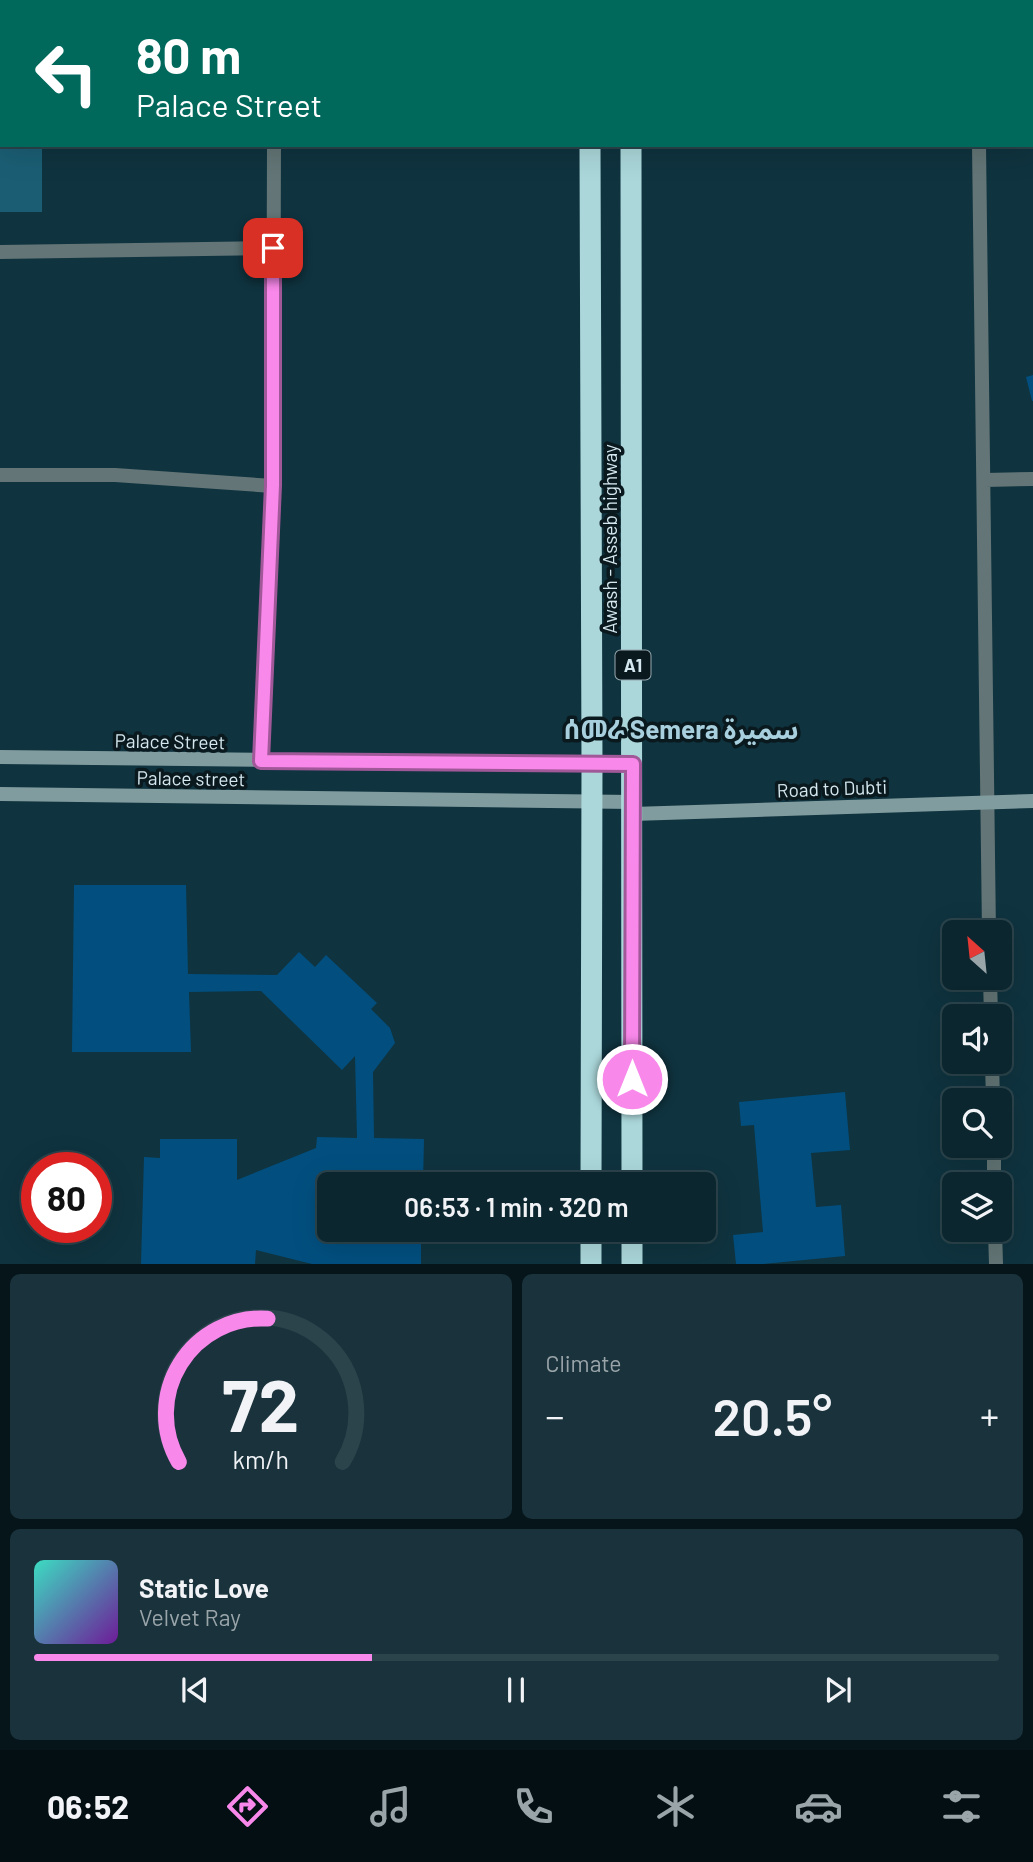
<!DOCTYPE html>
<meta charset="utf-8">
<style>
:root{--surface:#0b262f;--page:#19323b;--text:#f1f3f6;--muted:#9aa5aa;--line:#2b434b;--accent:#f888ea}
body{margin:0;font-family:Barlow,"Noto Sans Arabic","Noto Sans Ethiopic",sans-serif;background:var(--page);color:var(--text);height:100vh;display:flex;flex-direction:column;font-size:26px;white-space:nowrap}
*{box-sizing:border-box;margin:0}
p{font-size:23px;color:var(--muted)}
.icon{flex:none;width:38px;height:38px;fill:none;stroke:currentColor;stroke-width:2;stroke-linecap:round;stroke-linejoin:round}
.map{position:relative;height:1264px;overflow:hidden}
.side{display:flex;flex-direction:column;gap:10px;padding:10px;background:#06151a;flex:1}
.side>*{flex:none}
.top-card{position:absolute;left:0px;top:0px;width:1034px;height:147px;box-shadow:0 7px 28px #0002,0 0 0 2px var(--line);background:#00695c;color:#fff;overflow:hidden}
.needle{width:46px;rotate:333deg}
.controls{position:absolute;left:942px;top:920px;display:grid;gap:14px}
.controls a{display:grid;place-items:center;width:70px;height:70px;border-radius:10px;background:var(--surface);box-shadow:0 7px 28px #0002,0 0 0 2px var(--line);font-size:35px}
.speed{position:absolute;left:21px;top:1152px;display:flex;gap:14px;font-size:35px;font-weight:700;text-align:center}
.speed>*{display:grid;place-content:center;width:91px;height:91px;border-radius:50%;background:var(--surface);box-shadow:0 7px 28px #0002,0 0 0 2px var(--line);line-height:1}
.speed .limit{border:10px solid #d22;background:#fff;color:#111}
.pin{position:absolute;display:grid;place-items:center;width:60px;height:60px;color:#fff;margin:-30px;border-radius:14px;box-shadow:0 4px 10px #0006}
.me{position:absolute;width:77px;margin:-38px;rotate:0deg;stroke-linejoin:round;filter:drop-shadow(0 0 5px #0008)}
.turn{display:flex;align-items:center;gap:24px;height:147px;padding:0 21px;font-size:32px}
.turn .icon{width:91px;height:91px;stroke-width:2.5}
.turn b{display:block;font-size:49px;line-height:60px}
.big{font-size:52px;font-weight:600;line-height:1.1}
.side .widget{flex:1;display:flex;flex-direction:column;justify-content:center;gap:10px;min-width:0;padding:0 24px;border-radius:10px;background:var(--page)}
.side .dial{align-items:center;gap:0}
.dial svg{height:182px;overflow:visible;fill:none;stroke:var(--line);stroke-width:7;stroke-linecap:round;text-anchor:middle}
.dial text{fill:var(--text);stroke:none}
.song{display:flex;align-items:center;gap:21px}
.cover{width:84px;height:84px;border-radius:10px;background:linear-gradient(135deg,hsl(170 70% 55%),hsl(280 70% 35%))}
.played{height:7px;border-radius:4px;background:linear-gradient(90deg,var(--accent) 35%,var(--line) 35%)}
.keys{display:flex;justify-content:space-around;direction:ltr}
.heat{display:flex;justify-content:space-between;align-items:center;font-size:38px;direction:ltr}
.side .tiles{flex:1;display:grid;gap:10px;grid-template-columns:1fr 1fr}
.widget:last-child{grid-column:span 2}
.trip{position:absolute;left:317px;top:1172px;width:399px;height:70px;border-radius:10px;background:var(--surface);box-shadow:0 7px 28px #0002,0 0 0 2px var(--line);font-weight:600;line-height:70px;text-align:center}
.dock{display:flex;height:112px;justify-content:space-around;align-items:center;background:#040f13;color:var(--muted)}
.dock .icon{width:49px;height:49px}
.dock .active{color:var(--accent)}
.dock b{font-size:32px;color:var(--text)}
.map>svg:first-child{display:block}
</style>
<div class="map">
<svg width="1033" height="1264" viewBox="0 0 1033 1264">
<rect width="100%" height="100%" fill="#0f333f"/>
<path fill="#1b5e74" d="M0,82L2,145H42V212H0Z"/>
<path fill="#024f7f" d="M1033,375V401H1032L1026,377Z
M74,885H186L188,974L277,975L299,952L315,967L326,955L377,1003L371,1009L390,1028L395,1043L373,1072L374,1138L424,1139L423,1185H329V1230H421V1264H312L256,1250L255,1264H141L144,1157L160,1158V1139H237V1180L316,1148L317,1137L357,1138L355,1056L342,1070L261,991L189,992L191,1052H72Z
M845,1092L850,1150L811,1153L816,1207L841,1205L845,1256L763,1264H736L733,1235L763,1232L754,1125L741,1126L739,1102Z"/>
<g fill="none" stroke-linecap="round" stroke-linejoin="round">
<path stroke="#637576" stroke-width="14" d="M976,0V2
M274,2V0
M0,67H2
M979,145L989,933
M0,252L273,248
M0,475H115L273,486
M985,480L1033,479
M261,761L273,486L274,145
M990,978L991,1017
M992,1062L993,1101
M994,1146V1185
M995,1230L996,1264"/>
<path stroke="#819c9e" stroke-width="14" d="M0,757L633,764
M0,794L633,802
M633,814L1033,801"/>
<path stroke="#abd7da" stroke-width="21" d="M589,0V2
M630,0V2
M590,145L592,764L591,1185
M631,145L632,1185
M591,1264V1230
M632,1264V1230"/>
</g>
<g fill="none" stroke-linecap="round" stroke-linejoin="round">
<defs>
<path id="route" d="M273,248V485L261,761L633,764L632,1079"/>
</defs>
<use href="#route" stroke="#a15898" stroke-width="18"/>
<use href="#route" stroke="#f888ea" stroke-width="12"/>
</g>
<g text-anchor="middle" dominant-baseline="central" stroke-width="7" stroke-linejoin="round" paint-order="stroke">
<rect fill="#0a191e" stroke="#98aab0" stroke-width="2" x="615.5" y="650.5" width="35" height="29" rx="5"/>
<g font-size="18" font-weight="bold" fill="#d5e8ef">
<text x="633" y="665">A1</text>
</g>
<g font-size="19" fill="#d5e8ef" stroke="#0a191e">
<text transform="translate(609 539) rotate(-90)">Awash - Asseb highway</text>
<text transform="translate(170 741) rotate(1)">Palace Street</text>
<text transform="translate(191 778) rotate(1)">Palace street</text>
<text transform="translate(832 788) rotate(-2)">Road to Dubti</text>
</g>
<g font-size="26" font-weight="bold" fill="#a8cfdd" stroke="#0a191e">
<text x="681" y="728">ሰመራ Semera سميرة</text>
</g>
</g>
</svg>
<div class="controls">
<a><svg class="needle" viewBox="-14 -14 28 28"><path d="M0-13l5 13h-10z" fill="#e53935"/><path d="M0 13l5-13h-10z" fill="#9aa5aa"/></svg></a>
<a><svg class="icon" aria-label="sound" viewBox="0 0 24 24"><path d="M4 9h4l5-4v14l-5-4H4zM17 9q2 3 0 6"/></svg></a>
<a><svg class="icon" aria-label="search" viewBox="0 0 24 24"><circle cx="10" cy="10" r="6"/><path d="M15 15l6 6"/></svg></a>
<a><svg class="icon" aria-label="layers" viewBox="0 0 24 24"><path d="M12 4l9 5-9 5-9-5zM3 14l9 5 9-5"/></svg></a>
</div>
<div class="speed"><div class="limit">80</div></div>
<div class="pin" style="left:273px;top:248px;background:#d93025"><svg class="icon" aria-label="arrive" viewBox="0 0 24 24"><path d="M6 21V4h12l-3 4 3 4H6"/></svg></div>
<svg class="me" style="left:632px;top:1079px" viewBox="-20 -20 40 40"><circle r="17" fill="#f888ea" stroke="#fff" stroke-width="3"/><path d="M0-11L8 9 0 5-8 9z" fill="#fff"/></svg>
<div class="trip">06:53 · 1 min · 320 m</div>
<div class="top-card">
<div class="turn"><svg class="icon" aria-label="left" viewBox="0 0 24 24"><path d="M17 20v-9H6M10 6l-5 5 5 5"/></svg><div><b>80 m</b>Palace Street</div></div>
</div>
</div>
<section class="side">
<div class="tiles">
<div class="widget dial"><svg viewBox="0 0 100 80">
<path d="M14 69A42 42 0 1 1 86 69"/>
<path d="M14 69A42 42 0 0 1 53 6" stroke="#f888ea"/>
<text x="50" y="56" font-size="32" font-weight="700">72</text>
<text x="50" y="72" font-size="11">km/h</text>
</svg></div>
<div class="widget"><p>Climate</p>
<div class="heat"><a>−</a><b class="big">20.5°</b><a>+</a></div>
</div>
<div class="widget">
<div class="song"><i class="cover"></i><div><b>Static Love</b><p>Velvet Ray</p></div></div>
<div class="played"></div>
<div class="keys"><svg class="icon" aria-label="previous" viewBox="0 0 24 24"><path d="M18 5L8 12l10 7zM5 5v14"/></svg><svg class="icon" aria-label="pause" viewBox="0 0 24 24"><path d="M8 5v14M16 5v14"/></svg><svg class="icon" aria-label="next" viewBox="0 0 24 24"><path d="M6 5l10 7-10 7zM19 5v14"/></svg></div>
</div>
</div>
</section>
<nav class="dock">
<b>06:52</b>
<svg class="icon active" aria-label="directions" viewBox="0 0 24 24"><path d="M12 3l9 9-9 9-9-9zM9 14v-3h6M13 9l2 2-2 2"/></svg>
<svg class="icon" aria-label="music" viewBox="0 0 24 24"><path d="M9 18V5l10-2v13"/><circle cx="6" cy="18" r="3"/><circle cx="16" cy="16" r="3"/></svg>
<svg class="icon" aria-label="phone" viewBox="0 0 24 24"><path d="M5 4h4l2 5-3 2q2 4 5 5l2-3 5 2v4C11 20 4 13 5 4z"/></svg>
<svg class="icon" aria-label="climate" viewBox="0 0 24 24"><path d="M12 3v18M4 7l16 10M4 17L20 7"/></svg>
<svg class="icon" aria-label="car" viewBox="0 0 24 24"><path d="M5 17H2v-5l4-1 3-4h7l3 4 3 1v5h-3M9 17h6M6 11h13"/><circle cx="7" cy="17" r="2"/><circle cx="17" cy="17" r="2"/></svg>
<svg class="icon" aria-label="filters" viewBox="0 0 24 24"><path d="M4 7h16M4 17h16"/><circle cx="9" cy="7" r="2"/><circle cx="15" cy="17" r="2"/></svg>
</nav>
